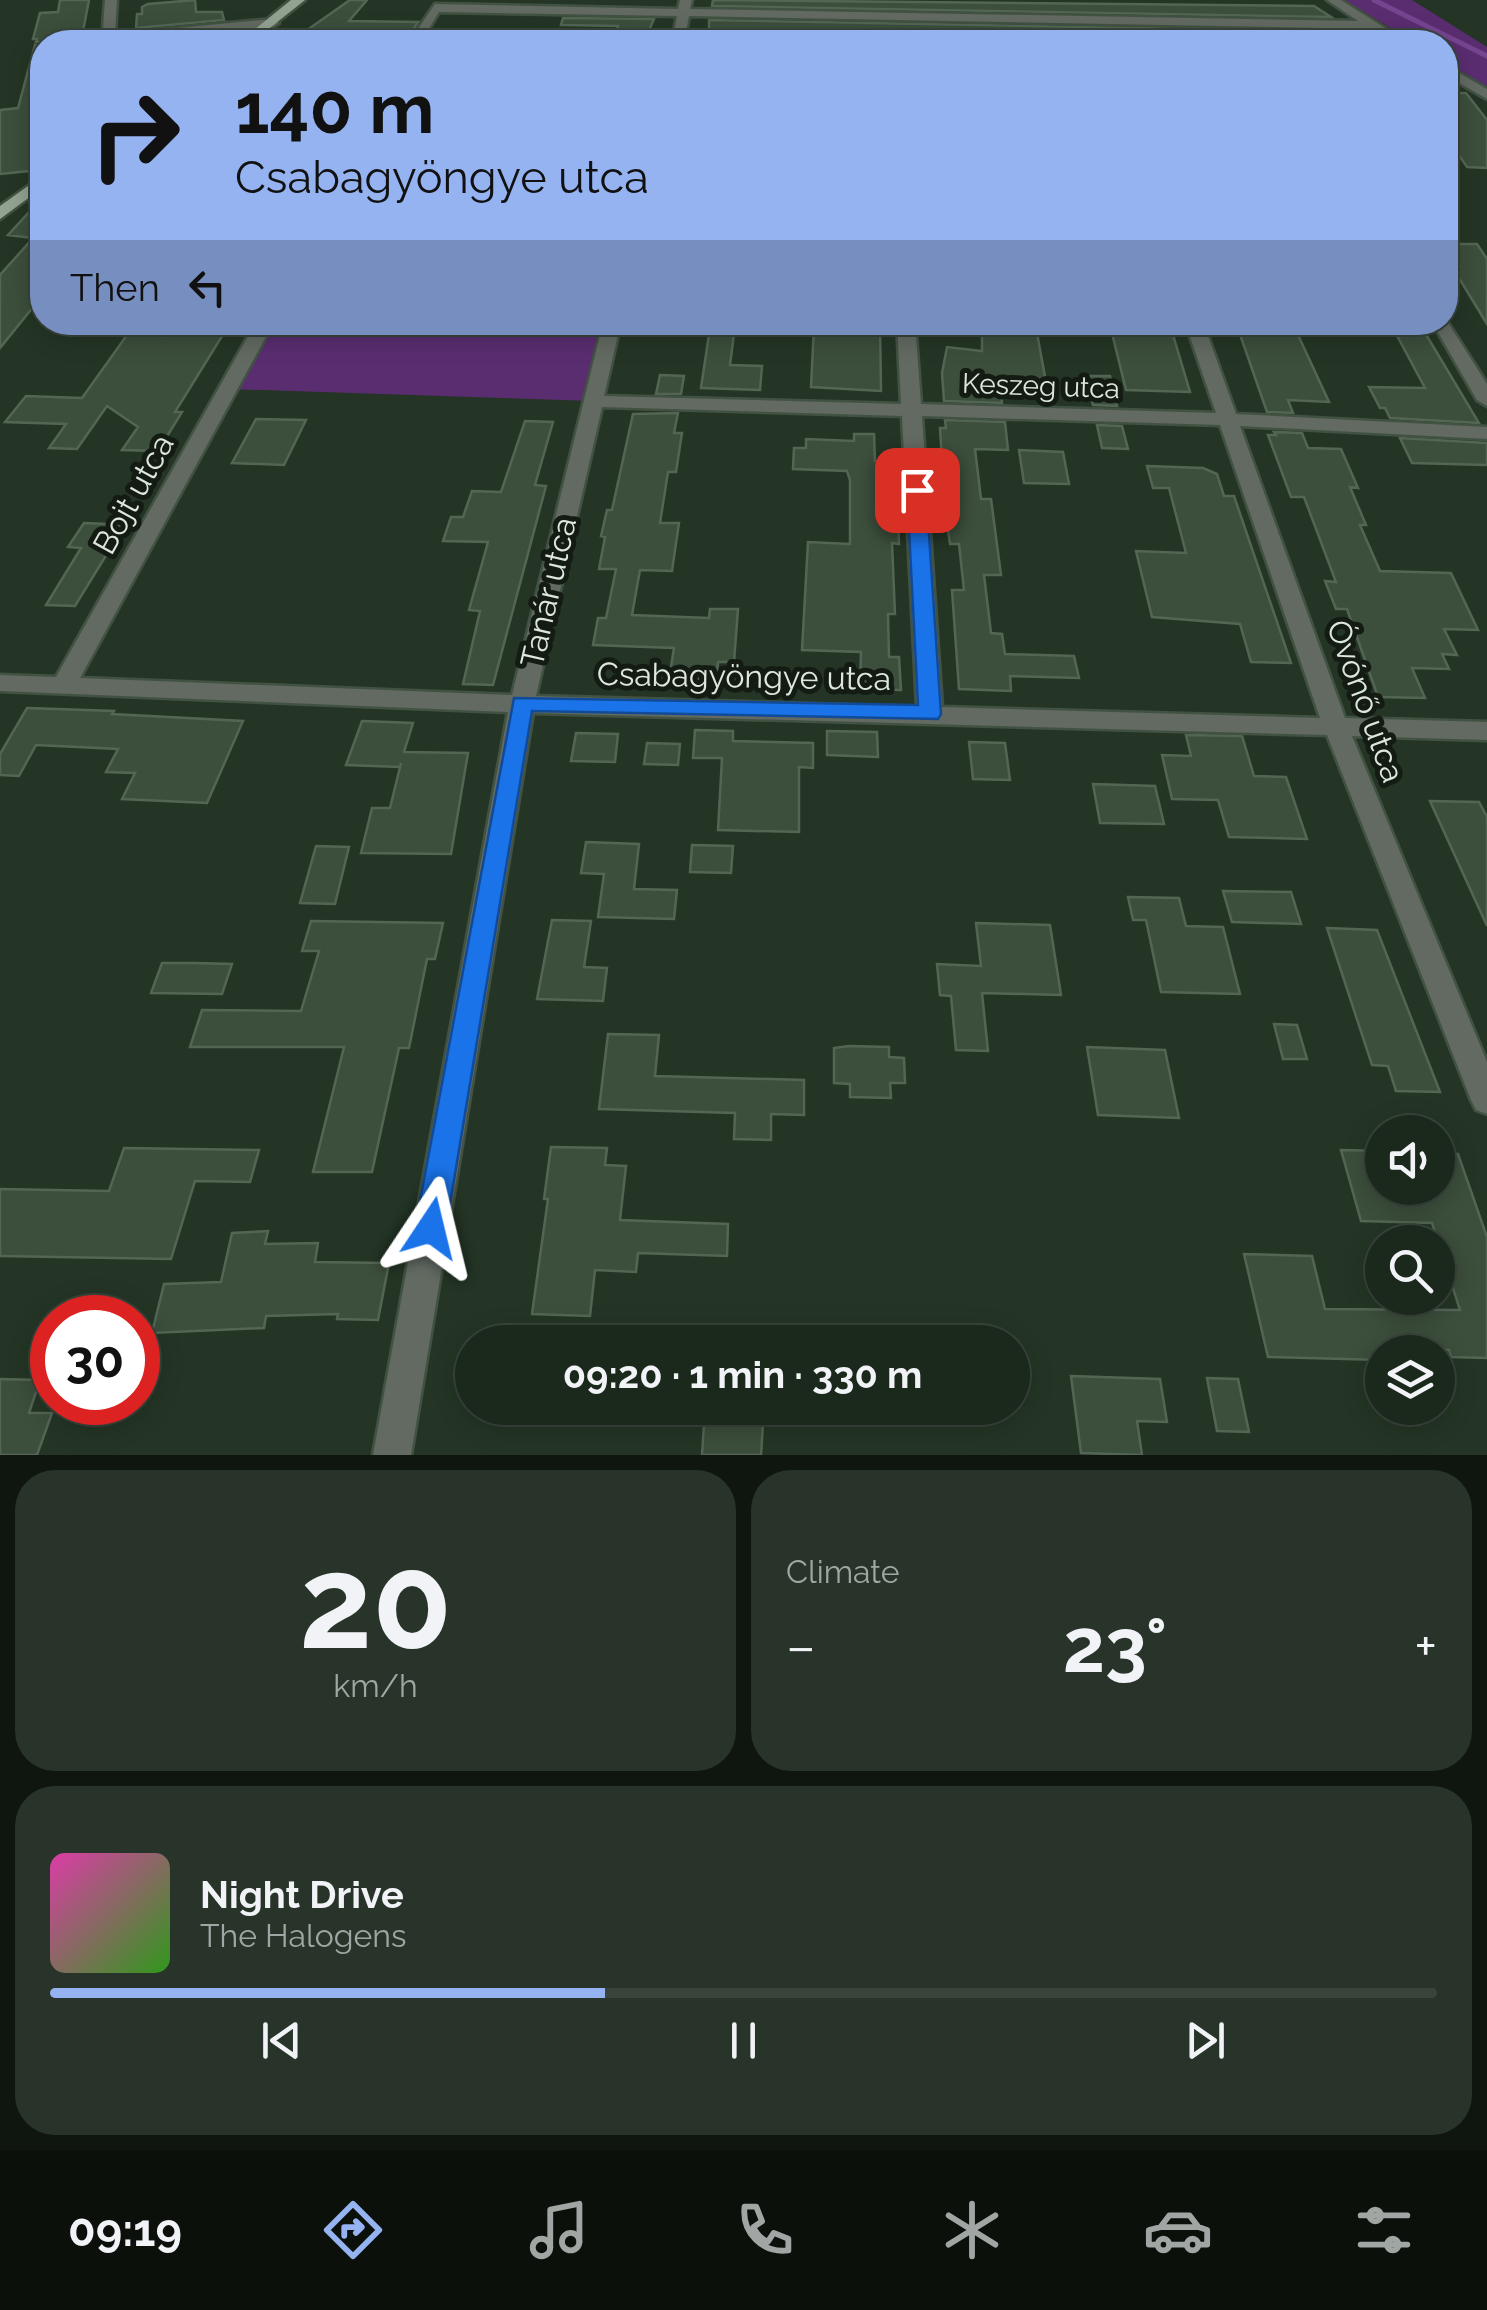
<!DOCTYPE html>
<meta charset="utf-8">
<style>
:root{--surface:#1b281c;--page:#283429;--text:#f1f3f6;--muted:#a0a6a3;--line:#39443b;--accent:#95b2f1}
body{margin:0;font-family:Raleway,sans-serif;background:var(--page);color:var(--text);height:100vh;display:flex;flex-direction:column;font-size:38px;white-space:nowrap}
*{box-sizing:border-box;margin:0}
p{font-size:32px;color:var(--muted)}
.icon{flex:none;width:55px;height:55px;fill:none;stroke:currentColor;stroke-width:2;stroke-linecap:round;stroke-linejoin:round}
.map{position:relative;height:1455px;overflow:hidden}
.details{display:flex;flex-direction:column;gap:15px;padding:15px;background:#0f160f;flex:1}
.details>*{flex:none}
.top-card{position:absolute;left:30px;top:30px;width:1428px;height:305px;border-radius:40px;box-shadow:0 5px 25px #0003,0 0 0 2px var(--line);background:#95b2f1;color:#111;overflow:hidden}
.fabs{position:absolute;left:1365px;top:1115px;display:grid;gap:20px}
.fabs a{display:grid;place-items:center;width:90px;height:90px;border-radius:50%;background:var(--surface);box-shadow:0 5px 25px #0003,0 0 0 2px var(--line);font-size:50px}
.speed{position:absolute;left:30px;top:1295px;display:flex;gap:20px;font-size:50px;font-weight:700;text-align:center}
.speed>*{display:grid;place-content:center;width:130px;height:130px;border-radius:50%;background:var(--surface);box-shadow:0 5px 25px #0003,0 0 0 2px var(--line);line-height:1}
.speed .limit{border:15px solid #d22;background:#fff;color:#111}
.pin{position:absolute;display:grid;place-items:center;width:85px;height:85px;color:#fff;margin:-42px;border-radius:20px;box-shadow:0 5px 15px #0006}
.me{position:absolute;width:110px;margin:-55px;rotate:10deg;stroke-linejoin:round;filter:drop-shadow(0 0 8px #0008)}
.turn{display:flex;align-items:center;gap:35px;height:210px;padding:0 40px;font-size:45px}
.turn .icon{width:130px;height:130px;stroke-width:2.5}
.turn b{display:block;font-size:70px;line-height:85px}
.then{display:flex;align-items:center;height:95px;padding:0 40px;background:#0003;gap:20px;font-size:38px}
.big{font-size:75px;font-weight:700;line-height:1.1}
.details .card{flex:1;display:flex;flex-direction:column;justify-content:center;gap:15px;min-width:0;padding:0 35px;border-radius:40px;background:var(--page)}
.details .dial{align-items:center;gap:0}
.dial b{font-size:130px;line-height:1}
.song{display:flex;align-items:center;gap:30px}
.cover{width:120px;height:120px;border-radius:15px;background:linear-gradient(135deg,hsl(320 70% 55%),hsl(110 70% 35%))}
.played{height:10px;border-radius:5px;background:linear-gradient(90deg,var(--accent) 40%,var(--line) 40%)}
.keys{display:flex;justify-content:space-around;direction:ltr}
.heat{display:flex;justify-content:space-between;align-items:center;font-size:55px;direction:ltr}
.details .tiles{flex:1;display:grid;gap:15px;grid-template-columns:1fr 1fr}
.card:last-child{grid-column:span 2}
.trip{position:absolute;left:455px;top:1325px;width:575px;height:100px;border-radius:50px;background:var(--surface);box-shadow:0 5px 25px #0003,0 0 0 2px var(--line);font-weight:700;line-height:100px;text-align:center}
.menu{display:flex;height:160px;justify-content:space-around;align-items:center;background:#0b100b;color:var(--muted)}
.menu .icon{width:70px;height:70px}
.menu .on{color:var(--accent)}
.menu b{font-size:45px;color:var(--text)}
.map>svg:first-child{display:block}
</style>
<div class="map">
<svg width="1487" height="1455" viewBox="0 0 1487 1455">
<rect width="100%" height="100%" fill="#243525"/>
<path fill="#5a2d71" d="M1344,0H1412L1487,47V87L1445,61V42H1414Z
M265,323H612L594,401L228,389Z"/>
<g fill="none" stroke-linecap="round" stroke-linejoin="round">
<path stroke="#764590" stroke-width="5" d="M1374,0L1487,56"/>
</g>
<path fill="#3c4e3c" stroke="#536654" stroke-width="2.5" d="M60,0H89L81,42H36L37,39H33L40,13L58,12Z
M195,0L196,12H222L224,20L136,28L137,14H142V7L148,4Z
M350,0H367L349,21L418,22L405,42H290Z
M713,0L1314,6L1331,17L712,6Z
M563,18L654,19L644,42H613L618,26L561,25Z
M709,20L1355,32L1368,41L807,30L709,35Z
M35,45L42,46V149H34L29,171L0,174V110L18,108Z
M1445,93H1466L1487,120V168L1467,167L1445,135Z
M42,198V296L0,348V275L33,238L8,235Z
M1445,244H1477L1487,259V324L1451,265L1459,266Z
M846,322H880L881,391L811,387L814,326L846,327Z
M982,322H1035L1048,393L1001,392L1002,403L944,401L942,373L947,347L982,351Z
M1141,323H1167L1171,328L1190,392L1126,390L1110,325L1142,326Z
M1236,323L1293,324L1329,402L1288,400L1293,413L1267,412Z
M173,324L229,325L175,412H182L158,451L122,450L138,427L107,406L77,449L49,448L66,424L5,422L26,396L82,398L127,335L165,336Z
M1394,330L1424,331L1479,423L1390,418L1385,408H1380L1369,387L1425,388Z
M709,334H734L730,365L762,366L760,390L701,388Z
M660,375L684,376L681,394H656Z
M1086,376H1110L1117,406L1093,405Z
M678,413L674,433H682L676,472H668L660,523H679L672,571L640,570L632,615L709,618L710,609H738L734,662H718L716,681L669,679L674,648L593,645L598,618H606L616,569H599L605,537L601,536L607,510H612L633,414Z
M256,419L306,420L284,465L232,463Z
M945,420L1005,422L1008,450L975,449L981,499H991L1001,575H984L991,633L1002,634L1005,654L1074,656L1079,678L1010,676L1011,691L959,689L952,590H964L959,544H950L945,510L940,428H946Z
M525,421L553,422L535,485L546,486L493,685L463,684L480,611L469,610L488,542L443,541L451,517H463L472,491L501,492Z
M1097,425L1122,426L1128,449L1102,448Z
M1274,432L1302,433L1308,448L1341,449L1358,488L1350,487L1366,525H1360L1380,571L1451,573L1478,630L1444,629L1457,655L1442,654L1449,669L1412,668L1425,698L1378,697L1347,609H1336L1325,581L1336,582L1304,497H1291L1268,435H1276Z
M854,434H874L875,461L892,462V489H897L899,544L892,543L895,614H888L889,657H899L901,690L860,689L861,652L802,650L808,542L850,544V480L847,471L793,469L794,448H806V439L854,441Z
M1400,438L1487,443V465L1412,463Z
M1019,450L1063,452L1069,484L1024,483Z
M1147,466L1203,468L1217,474L1224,496H1234L1291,663L1251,662L1240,624L1152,617L1136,551L1186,553L1169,488H1153Z
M84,523L130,525L116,549H110L75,606L46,605L81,548L68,547Z
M27,708L114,711L112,714L243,721L207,803L122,799L135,773L106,772L118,749L36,745L19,776L0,775V754Z
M362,721L413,723L404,752L468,753L451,854L361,853L372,808H390L401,763L400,767L346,765Z
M695,730L733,731V741L813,743V768L799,767V832L718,830L722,758H693Z
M827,731L877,732L878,757L827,755Z
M576,733L618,734L615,762L571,761Z
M1186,735L1242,736L1254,776L1286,777L1307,839L1229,837L1218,800L1172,799L1162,755L1191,756Z
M969,742L1005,743L1010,780L973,779Z
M647,743L680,744L678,765L644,764Z
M1093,784L1155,786L1164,824L1100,823Z
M1430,801L1479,802L1487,817V926Z
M586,842L639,844L634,889L677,890L674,919L598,917L604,874L581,873Z
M692,845L733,846L731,873L690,872Z
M316,846L349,847L335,904L300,903Z
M1223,891L1291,892L1301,924L1232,922Z
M1128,897L1179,898L1186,926L1223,927L1240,994L1161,992L1146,920H1133Z
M552,920L591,921L584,967L607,968L603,1001L537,999Z
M311,921L443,923L435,959H427L409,1048H399L372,1172H313L344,1047H190L202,1010L301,1011L319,951H302Z
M976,923L1050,925L1061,995L982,993L988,1051L956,1050L951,996L940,995L937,964L981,966Z
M1327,928L1377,930L1440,1092L1396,1091L1388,1066L1372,1065Z
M162,963H194L232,964L222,994L151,993Z
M1274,1024L1297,1025L1307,1059H1283Z
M608,1034L659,1035L655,1076L804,1080V1115L771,1114V1140L734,1139L735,1113L599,1109Z
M849,1046L889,1047V1057L904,1058L905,1083H890L891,1098L850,1097V1084L834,1083V1048Z
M1087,1047L1165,1050L1179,1118L1098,1115Z
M551,1147L607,1148L605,1165L626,1166L620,1220L728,1224L727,1256L638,1253L636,1272L595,1270L590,1316L532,1314L548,1199H544Z
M124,1148L259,1150L250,1182L195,1181L171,1259L0,1256V1189L109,1191Z
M1341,1150L1382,1151V1188H1438V1153L1458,1154L1487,1237V1358L1451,1357L1449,1350L1382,1348V1360L1268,1357L1244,1254L1312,1256L1325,1309L1460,1310L1432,1223L1361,1221Z
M268,1231L265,1244L318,1243L315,1262L389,1263L378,1320L337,1319L338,1314L266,1316L264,1328L152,1333L164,1284L221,1282L232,1233Z
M1071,1376L1160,1379L1167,1422L1137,1421L1142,1455L1081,1453Z
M1207,1378L1238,1379L1249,1432L1217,1431Z
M0,1379L40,1380L29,1413H52L37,1455H0Z
M705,1408H764L761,1455H702Z"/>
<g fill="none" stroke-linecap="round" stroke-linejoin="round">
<defs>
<path id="minor" d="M105,0H117L115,34L273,19L279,23L273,27L102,42Z
M680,0H692L690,9L1358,21L1327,0H1341L1407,42H1393L1371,29L689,16L684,42H672L677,16L439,12L421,42H409L435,4L678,9Z
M1445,65L1487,89V99L1445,75Z
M1445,318L1487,384V406L1477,400L1432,322H1445Z
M256,322H274L80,678L512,695L603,322H621L604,396L901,404L897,322H915L921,404L1216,413L1185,322H1203L1236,414L1487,427V439L1240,426L1345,718L1487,722V740L1352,736L1487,1062V1114L1476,1110L1471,1100L1327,735L533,713L411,1455H373L508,712L0,691V675L56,677ZM602,407L902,416L917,707L536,696ZM922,416L1220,425L1320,718L942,707Z"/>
<path id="major" d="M291,0H305L252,42H239Z
M42,176V188L0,219V206Z"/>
</defs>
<use href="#minor" stroke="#425242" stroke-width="5"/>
<use href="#major" stroke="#425242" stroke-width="5"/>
<use href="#minor" fill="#626a62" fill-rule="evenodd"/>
<use href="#major" fill="#92a392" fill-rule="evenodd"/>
</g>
<path fill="#1a73e8" stroke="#114b97" stroke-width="2.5" d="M917,484L926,490L941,714L938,719L532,711L446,1228L442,1238L431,1242L420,1238L415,1228L514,698L918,705L907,490Z"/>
<g text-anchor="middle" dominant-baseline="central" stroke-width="10" stroke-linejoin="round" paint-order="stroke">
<g font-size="28" fill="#dde8dd" stroke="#131b13">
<text transform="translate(1041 386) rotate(2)">Keszeg utca</text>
</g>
<g font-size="32" fill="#dde8dd" stroke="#131b13">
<text transform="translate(133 494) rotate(-61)">Bojt utca</text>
<text transform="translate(548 592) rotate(-77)">Tanár utca</text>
<text transform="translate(744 676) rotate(1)">Csabagyöngye utca</text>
<text transform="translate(1366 701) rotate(70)">Óvónő utca</text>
</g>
</g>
</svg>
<div class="fabs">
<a><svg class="icon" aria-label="sound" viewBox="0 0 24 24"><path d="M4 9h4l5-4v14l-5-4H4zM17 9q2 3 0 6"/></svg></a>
<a><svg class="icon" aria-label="search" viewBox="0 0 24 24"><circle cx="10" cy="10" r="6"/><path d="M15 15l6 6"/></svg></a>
<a><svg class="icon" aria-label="layers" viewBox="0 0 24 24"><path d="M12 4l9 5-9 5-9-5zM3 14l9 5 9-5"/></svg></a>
</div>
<div class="speed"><div class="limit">30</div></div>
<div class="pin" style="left:917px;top:490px;background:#d93025"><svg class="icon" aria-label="arrive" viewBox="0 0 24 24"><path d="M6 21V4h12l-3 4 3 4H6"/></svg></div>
<svg class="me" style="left:431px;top:1228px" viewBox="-20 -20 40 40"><path d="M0-17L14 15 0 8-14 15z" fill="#1a73e8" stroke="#fff" stroke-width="4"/></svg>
<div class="trip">09:20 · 1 min · 330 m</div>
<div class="top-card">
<div class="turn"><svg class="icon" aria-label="right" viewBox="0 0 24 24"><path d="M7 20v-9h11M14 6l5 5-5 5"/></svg><div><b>140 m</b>Csabagyöngye utca</div></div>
<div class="then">Then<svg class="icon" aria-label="left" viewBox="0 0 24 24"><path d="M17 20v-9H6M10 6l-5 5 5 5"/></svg></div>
</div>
</div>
<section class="details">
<div class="tiles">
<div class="card dial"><b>20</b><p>km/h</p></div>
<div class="card"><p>Climate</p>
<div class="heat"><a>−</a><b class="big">23°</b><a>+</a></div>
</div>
<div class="card">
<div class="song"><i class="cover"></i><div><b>Night Drive</b><p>The Halogens</p></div></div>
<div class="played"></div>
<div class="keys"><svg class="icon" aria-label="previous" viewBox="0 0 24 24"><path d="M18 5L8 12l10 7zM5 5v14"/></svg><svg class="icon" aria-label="pause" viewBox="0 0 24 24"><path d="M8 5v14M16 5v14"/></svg><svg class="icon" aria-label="next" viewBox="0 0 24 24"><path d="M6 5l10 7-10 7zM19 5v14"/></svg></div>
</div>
</div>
</section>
<nav class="menu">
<b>09:19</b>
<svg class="icon on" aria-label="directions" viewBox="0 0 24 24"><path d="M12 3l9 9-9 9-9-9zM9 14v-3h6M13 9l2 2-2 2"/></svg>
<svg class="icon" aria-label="music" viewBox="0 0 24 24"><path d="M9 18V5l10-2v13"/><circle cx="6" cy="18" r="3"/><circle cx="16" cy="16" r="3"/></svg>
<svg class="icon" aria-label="phone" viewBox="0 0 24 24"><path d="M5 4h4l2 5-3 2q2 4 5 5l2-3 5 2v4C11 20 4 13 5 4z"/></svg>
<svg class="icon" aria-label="climate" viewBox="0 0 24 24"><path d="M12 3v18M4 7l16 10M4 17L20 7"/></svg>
<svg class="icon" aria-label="car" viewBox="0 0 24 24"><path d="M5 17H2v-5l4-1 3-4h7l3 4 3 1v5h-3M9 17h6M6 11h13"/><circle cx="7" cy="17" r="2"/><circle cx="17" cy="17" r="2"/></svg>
<svg class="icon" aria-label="filters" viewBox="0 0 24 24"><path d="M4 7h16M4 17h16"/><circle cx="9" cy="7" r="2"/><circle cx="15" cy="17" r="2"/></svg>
</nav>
